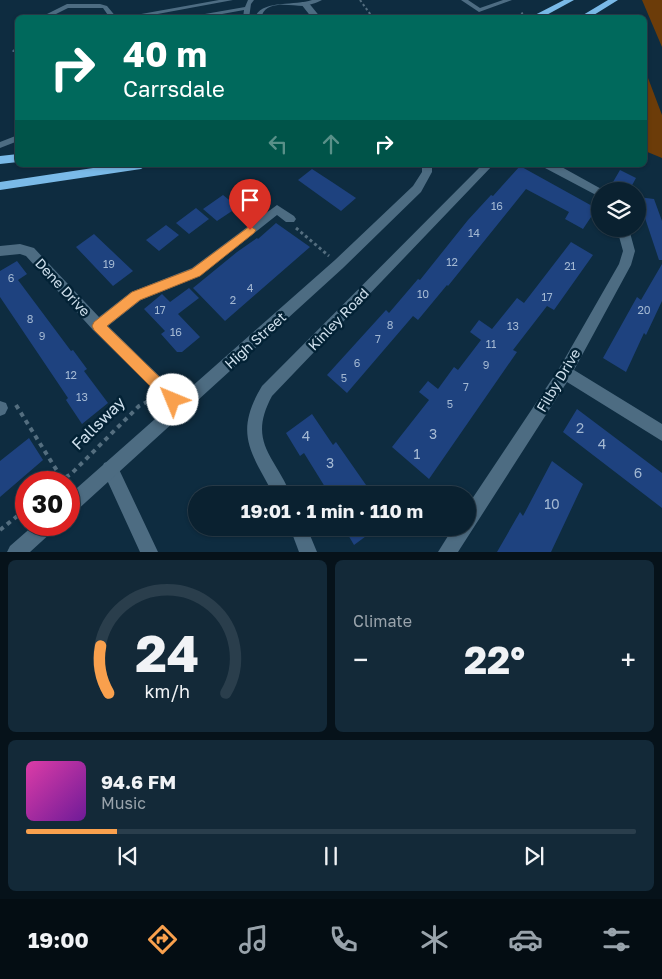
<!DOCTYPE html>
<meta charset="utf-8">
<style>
:root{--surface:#0a2130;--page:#132938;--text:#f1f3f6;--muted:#99a3ab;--line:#2a3e4c;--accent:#f9a04d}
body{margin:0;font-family:"Golos Text",sans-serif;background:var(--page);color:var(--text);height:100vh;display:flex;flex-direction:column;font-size:19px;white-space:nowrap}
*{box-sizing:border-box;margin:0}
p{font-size:16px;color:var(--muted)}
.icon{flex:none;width:28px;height:28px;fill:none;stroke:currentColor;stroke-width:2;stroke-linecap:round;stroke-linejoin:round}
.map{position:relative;height:552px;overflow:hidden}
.drawer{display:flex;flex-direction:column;gap:8px;padding:8px;background:#06121a;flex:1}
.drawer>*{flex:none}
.hud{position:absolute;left:15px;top:15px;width:632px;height:152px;border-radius:8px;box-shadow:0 1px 4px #0004,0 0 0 1px var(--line);background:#00695c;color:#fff;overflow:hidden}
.fabs{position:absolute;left:591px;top:182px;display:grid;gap:10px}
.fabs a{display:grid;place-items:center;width:55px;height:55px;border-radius:50%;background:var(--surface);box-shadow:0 1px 4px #0004,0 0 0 1px var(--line);font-size:25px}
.speed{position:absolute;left:15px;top:471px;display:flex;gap:10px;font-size:25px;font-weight:700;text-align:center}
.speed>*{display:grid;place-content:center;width:65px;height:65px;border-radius:50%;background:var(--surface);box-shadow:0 1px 4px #0004,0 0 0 1px var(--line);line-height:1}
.speed .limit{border:8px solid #d22;background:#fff;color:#111}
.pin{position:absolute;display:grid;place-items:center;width:42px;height:42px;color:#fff;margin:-51px -21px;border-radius:50% 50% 50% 0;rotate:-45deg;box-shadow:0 0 5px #0007}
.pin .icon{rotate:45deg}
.me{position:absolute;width:55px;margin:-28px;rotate:315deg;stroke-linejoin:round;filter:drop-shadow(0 0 4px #0008)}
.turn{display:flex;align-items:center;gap:18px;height:105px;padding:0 25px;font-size:22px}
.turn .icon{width:65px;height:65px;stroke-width:2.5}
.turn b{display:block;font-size:35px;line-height:42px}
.lanes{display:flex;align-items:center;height:48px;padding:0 25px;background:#0003;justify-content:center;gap:25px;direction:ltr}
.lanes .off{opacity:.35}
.big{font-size:38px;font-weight:700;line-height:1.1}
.drawer .widget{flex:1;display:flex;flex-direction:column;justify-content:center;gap:8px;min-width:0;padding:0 18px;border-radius:8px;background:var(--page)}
.drawer .dial{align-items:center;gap:0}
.dial svg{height:130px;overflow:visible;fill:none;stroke:var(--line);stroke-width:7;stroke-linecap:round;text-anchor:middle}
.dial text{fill:var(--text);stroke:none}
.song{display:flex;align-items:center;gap:15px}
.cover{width:60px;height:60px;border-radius:8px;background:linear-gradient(135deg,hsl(320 70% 55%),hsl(280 70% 35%))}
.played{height:5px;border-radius:2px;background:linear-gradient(90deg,var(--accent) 15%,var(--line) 15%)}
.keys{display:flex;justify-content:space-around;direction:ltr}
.heat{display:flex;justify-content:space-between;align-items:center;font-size:28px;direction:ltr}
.drawer .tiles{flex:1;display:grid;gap:8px;grid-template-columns:1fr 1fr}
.widget:last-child{grid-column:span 2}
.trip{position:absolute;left:188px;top:486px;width:288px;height:50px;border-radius:25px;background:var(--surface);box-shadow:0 1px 4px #0004,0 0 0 1px var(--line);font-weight:700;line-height:50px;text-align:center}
.tab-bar{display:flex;height:80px;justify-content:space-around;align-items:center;background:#040d13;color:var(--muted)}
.tab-bar .icon{width:35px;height:35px}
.tab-bar .on{color:var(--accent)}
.tab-bar b{font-size:22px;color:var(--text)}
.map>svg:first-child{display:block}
</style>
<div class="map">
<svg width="662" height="552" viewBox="0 0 662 552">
<rect width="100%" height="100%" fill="#0e2c40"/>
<path fill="#6c3c09" d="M642,0H662V47Z
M645,70L662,115V158L645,151Z"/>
<path fill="#1e427f" d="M520,166L594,207L591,213L593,214L583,229L565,219L569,212L526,189L448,286L447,285L418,320L413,316L347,393L327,375L386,310L389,313L418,279L420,280L468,220L491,195L493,196Z
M312,169L332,182L356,198L341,211L298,180Z
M620,170L636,178L630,189L613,182Z
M223,195L238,207L217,221L203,209Z
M638,197L654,199L662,221V260H659Z
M196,208L209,219L189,234L176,223Z
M276,223L310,247L225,321L193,288L237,252L257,238L258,239Z
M166,225L179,235L159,251L146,240Z
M94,234L133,271L113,286L76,247Z
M571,242L593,255L554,310L547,306L513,350L517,352L429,479L392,447L429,400L419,392L428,381L438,389L454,367L458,370L481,340L470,332L479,320L492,329L517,298L524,303Z
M17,261L27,274L18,280L71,351L73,350L87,369L84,371L108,403L82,424L66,400L68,398L0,297V271Z
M662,264V301L646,335L644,333L626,372L603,358L637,297L641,300Z
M189,288L199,298L178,314L200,337L182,352H177L161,334L165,331L144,309L162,294L170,302Z
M577,409L662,473V508L563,432Z
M312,414L333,445L336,442L373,495H330L304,453L300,456L286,433Z
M29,438L43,460L0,497V461Z
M552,461L583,484L551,552H497L520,512L523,516Z
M344,528H377L354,545Z"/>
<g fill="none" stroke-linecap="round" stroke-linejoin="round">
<path stroke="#546e7f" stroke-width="2" stroke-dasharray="2.5 2.5" stroke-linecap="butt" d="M360,0L373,18
M512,18L523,13"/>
<path stroke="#546e7f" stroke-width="3" stroke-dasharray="3 3" stroke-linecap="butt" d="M296,228L329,256"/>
<path stroke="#546e7f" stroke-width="4" stroke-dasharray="4.5 4.5" stroke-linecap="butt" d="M16,405L64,482
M58,482L71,474L139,406L153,399
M0,530L26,509"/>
<path fill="#4d6c82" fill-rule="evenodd" d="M219,0H233L136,18H119Z
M248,0H254L251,4L249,18H243L244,10L200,18H182L245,7Z
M312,0H322C317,3 309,5 303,6C291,6 268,0 262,15L265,18H258L256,15C265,0 295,6 312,0Z
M461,0H468L480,8L503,0H512L479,12Z
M67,4H100L107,6L117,18H110L103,8H68L48,18H39Z
M18,45V52H13L12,51Z
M18,135V141L0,148V142Z"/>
<path fill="#4d6c82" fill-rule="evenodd" d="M302,2H308L321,18H312L301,4Z
M482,165H493L272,396C247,442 275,456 291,495H274C250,451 234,433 262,386Z
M544,165H558L605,191H600V196L596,195L545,168Z
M277,205L294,216L296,219L294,222H286L277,215L200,276L141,300L108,326L186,402L188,407L186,412L181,414L176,412L93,330L26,256L20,254L0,256V246L20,244L34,248L99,317L131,292L192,268Z
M617,229H629L635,251L631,265L574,370L662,424V441L567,382L458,552H438L453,528H466V508L560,367L619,264L623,251Z
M0,401L6,403L8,408L5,414L0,416Z
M110,461L116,463L158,552H140L102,469L104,463Z
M290,528H307L317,552H299Z"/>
<path fill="#4d6c82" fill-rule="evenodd" d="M422,165H432V172L421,192L343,268L75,512L69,514V495L335,260L413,186L422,172Z
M34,525H56L53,531L30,552H7L10,546Z"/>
<path fill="#7abae8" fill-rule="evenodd" d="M564,0H574L541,18H529Z
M608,0H618L589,18H578Z
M18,154V162L0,164V156Z
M113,165H147L141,169L0,190V182Z"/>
</g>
<path fill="#f9a04d" stroke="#a26832" d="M250,226L256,230L254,233L200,276L140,300L107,326L178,395L180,400L178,404L173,406L168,404L94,330L92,326L94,322L132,292L192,269Z"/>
<g text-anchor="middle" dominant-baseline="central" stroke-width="5" stroke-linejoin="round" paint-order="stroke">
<g font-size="11" fill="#a3b8d2">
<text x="497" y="205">16</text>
<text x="474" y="232">14</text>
<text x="452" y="261">12</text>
<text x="109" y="263">19</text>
<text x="570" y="265">21</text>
<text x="11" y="277">6</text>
<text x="250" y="287">4</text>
<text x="423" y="293">10</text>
<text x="547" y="296">17</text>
<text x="233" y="299">2</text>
<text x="160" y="309">17</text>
<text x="644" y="309">20</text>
<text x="30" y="318">8</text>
<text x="390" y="324">8</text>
<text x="513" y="325">13</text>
<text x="176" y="331">16</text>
<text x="42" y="335">9</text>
<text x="378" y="338">7</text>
<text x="491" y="343">11</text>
<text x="357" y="362">6</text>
<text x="486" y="364">9</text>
<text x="71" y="374">12</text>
<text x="344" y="377">5</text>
<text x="466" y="386">7</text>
<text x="82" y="396">13</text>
<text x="450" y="403">5</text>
</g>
<g font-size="14" fill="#cfe0ed" stroke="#032235">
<text transform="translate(63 287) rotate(47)">Dene Drive</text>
<text transform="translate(338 319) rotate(-46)">Kinley Road</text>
<text transform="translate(255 340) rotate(-42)">High Street</text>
<text transform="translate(558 380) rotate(-59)">Filby Drive</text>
</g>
<g font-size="14" fill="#a3b8d2">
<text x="580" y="427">2</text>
<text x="433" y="433">3</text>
<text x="306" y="435">4</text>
<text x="602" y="443">4</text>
<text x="417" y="453">1</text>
<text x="330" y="462">3</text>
<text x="638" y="472">6</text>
<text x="552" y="503">10</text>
</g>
<g font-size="16" fill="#cfe0ed" stroke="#032235">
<text transform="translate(98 423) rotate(-45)">Fallsway</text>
</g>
</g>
</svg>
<div class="fabs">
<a><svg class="icon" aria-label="layers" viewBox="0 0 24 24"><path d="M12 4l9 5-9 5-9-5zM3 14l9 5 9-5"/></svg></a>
</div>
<div class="speed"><div class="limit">30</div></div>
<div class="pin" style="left:250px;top:230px;background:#d93025"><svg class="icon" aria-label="arrive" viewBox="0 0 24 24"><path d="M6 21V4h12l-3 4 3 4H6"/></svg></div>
<svg class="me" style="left:173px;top:400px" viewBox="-20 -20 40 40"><circle r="19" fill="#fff"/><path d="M0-13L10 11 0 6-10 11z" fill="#f9a04d"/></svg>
<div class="trip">19:01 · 1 min · 110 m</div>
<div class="hud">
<div class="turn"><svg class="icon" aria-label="right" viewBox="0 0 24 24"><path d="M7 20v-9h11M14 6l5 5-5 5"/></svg><div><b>40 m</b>Carrsdale</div></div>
<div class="lanes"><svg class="icon off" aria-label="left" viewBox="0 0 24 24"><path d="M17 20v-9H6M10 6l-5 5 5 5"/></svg><svg class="icon off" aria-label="ahead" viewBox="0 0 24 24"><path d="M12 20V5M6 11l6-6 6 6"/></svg><svg class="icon" aria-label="right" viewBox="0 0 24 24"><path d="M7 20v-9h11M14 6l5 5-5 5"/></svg></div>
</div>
</div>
<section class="drawer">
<div class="tiles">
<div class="widget dial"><svg viewBox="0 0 100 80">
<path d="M14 69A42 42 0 1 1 86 69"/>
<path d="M14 69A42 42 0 0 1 9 40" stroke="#f9a04d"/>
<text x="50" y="56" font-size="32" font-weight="700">24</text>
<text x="50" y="72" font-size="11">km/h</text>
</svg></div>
<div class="widget"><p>Climate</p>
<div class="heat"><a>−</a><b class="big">22°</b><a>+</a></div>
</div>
<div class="widget">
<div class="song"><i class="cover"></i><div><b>94.6 FM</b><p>Music</p></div></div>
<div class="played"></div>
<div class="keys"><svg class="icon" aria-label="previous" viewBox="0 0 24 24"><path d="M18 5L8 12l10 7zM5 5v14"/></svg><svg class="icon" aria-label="pause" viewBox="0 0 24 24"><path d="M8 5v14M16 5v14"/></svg><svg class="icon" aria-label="next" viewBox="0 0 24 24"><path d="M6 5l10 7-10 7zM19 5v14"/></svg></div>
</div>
</div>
</section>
<nav class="tab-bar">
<b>19:00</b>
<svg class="icon on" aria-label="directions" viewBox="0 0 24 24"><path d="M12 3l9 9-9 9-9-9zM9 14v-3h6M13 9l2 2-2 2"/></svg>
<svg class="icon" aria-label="music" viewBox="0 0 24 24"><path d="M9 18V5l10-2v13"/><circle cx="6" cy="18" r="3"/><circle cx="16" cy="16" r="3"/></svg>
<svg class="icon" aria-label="phone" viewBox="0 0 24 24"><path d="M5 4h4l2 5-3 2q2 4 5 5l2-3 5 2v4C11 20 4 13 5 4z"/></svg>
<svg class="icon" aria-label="climate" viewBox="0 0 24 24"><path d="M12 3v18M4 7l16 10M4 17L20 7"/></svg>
<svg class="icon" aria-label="car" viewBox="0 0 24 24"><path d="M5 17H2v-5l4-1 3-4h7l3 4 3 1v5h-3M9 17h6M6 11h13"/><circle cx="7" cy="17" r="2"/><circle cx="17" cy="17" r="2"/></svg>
<svg class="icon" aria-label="filters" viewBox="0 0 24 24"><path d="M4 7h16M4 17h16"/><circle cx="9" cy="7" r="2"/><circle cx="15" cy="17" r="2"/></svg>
</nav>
